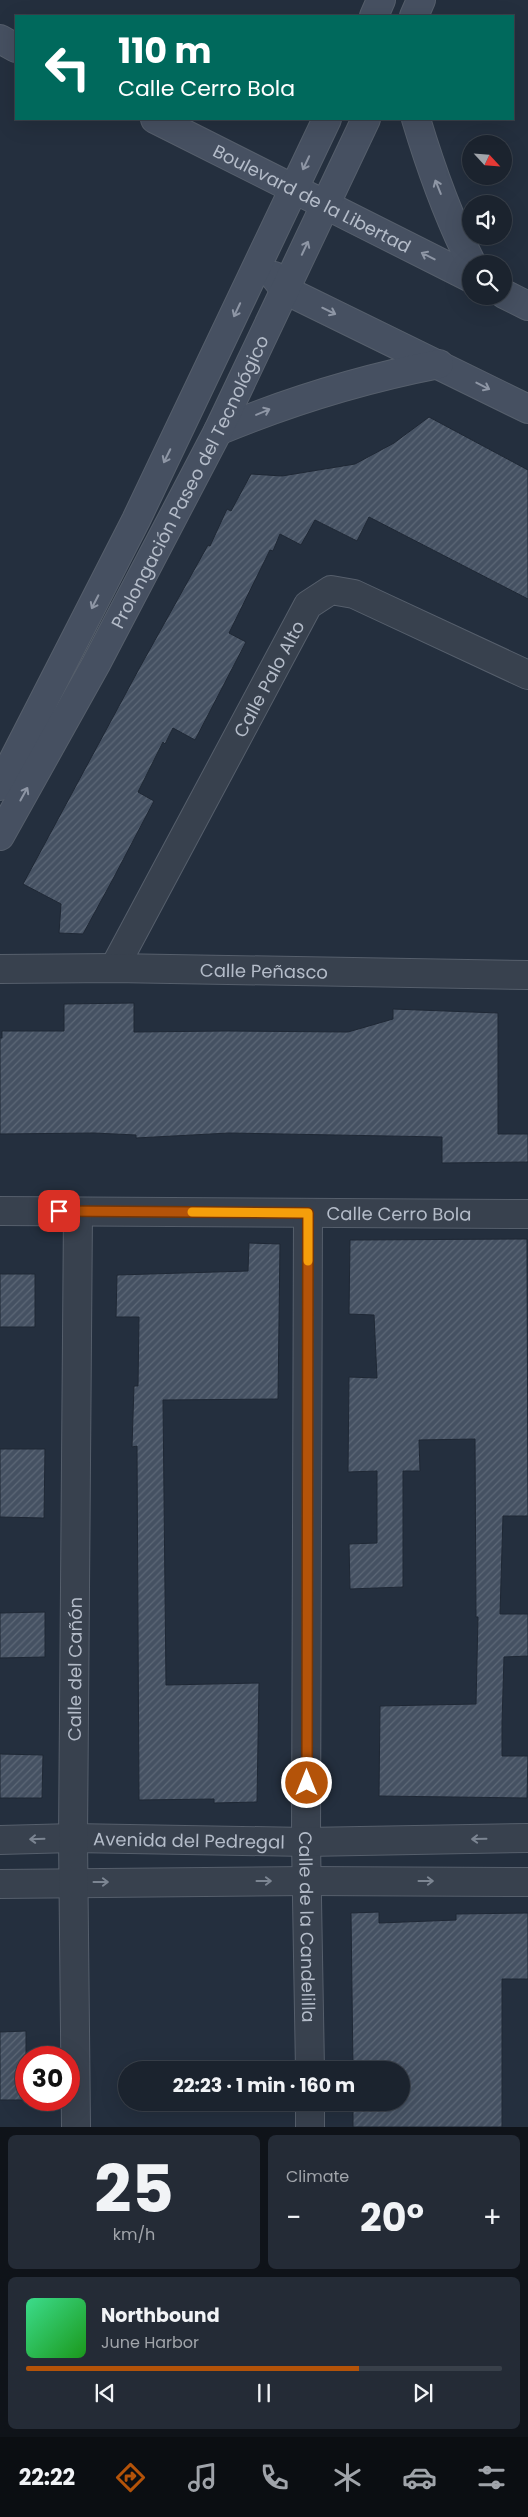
<!DOCTYPE html>
<meta charset="utf-8">
<style>
:root{--surface:#1b232e;--page:#242b36;--text:#f1f3f6;--muted:#a0a4aa;--line:#39404a;--accent:#b45309}
body{margin:0;font-family:Poppins,sans-serif;background:var(--page);color:var(--text);height:100vh;display:flex;flex-direction:column;font-size:19px;white-space:nowrap}
*{box-sizing:border-box;margin:0}
p{font-size:16px;color:var(--muted)}
.icon{flex:none;width:28px;height:28px;fill:none;stroke:currentColor;stroke-width:2;stroke-linecap:round;stroke-linejoin:round}
.map{position:relative;height:2127px;overflow:hidden}
.drawer{display:flex;flex-direction:column;gap:8px;padding:8px;background:#0f1319;flex:1}
.drawer>*{flex:none}
.top-card{position:absolute;left:15px;top:15px;width:499px;height:105px;border-radius:0px;box-shadow:0 5px 20px #0002,0 0 0 1px var(--line);background:#00695c;color:#fff;overflow:hidden}
.needle{width:32px;rotate:116deg}
.tools{position:absolute;left:462px;top:135px;display:grid;gap:10px}
.tools a{display:grid;place-items:center;width:50px;height:50px;border-radius:50%;background:var(--surface);box-shadow:0 5px 20px #0002,0 0 0 1px var(--line);font-size:25px}
.speed{position:absolute;left:15px;top:2046px;display:flex;gap:10px;font-size:25px;font-weight:700;text-align:center}
.speed>*{display:grid;place-content:center;width:65px;height:65px;border-radius:50%;background:var(--surface);box-shadow:0 5px 20px #0002,0 0 0 1px var(--line);line-height:1}
.speed .limit{border:8px solid #d22;background:#fff;color:#111}
.pin{position:absolute;display:grid;place-items:center;width:42px;height:42px;color:#fff;margin:-21px;border-radius:10px;box-shadow:0 2px 8px #0006}
.me{position:absolute;width:55px;margin:-28px;rotate:0deg;stroke-linejoin:round;filter:drop-shadow(0 0 4px #0008)}
.turn{display:flex;align-items:center;gap:18px;height:105px;padding:0 20px;font-size:22px}
.turn .icon{width:65px;height:65px;stroke-width:2.5}
.turn b{display:block;font-size:35px;line-height:42px}
.big{font-size:38px;font-weight:700;line-height:1.1}
.drawer .widget{flex:1;display:flex;flex-direction:column;justify-content:center;gap:8px;min-width:0;padding:0 18px;border-radius:8px;background:var(--page)}
.drawer .dial{align-items:center;gap:0}
.dial b{font-size:65px;line-height:1}
.song{display:flex;align-items:center;gap:15px}
.cover{width:60px;height:60px;border-radius:8px;background:linear-gradient(135deg,hsl(150 70% 55%),hsl(120 70% 35%))}
.played{height:5px;border-radius:2px;background:linear-gradient(90deg,var(--accent) 70%,var(--line) 70%)}
.keys{display:flex;justify-content:space-around;direction:ltr}
.heat{display:flex;justify-content:space-between;align-items:center;font-size:28px;direction:ltr}
.drawer .tiles{flex:1;display:grid;gap:8px;grid-template-columns:1fr 1fr}
.widget:last-child{grid-column:span 2}
.trip{position:absolute;left:118px;top:2061px;width:292px;height:50px;border-radius:25px;background:var(--surface);box-shadow:0 5px 20px #0002,0 0 0 1px var(--line);font-weight:700;line-height:50px;text-align:center}
.tabs{display:flex;height:80px;justify-content:space-around;align-items:center;background:#0b0e12;color:var(--muted)}
.tabs .icon{width:35px;height:35px}
.tabs .on{color:var(--accent)}
.tabs b{font-size:22px;color:var(--text)}
.map>svg:first-child{display:block}
</style>
<div class="map">
<svg width="528" height="2127" viewBox="0 0 528 2127">
<defs>
<pattern id="building-hatch" width="6" height="6" patternUnits="userSpaceOnUse" patternTransform="scale(1.25)"><rect width="6" height="6" fill="#455162"/><path d="M-1 1l2-2M0 6l6-6M5 7l2-2" fill="none" stroke="#5d6877"/></pattern>
</defs>
<rect width="100%" height="100%" fill="#242f3e"/>
<path fill="url(#building-hatch)" stroke="#1f2835" d="M429,417L528,470V599L369,517L357,541L315,520L301,545L280,534L273,551L270,550L229,633L246,642L195,740L173,728L165,744L163,742L138,792L154,801L113,879L83,934L59,933L61,904L23,884L140,667L208,545L210,546L227,509L231,511L251,474L282,476L355,464L394,443Z
M134,1003V1032L226,1031L348,1032L393,1019V1009L498,1013V1134H528V1162L442,1163V1137L229,1133L136,1138V1135L94,1133L0,1134V1038H2V1031H64V1004Z
M527,1239L528,1516H503L500,1614H528V1656L504,1657L502,1723V1756H528L527,1798L379,1796L380,1706L476,1704L478,1617H476L475,1439L419,1440L420,1471H403V1587L350,1589L349,1544L377,1543V1471L348,1472L349,1377L377,1378L374,1315L349,1314L350,1240Z
M249,1243L280,1244L278,1399L163,1400L166,1685L259,1683L257,1802L214,1803V1799L139,1800L137,1446L132,1447L134,1386H138L139,1317H116L117,1275L248,1271Z
M0,1274H35V1327H0Z
M0,1449H45L44,1518L0,1517Z
M45,1612V1657L0,1658V1613Z
M0,1754L43,1755L42,1798H0Z
M379,1912V1923L456,1920V1914L528,1913V1979H502V2127H353V2102H401V2070H353L351,1913Z
M26,2031V2100H0V2032Z"/>
<g fill="none" stroke-linecap="round" stroke-linejoin="round">
<defs>
<g id="street">
<path id="s1" d="M114,968L308,605L331,590L354,594L528,675"/>
<path id="s2" d="M0,969L114,968L528,975"/>
<path id="s3" d="M0,1211L528,1214"/>
<path id="s4" d="M308,1213L306,1842L310,2070"/>
<path id="s5" d="M0,1840L73,1838L306,1842L528,1838"/>
<path d="M0,1884L307,1881L528,1882"/>
<path d="M310,2102V2127"/>
<path id="s6" d="M76,2127L73,1838L78,1212"/>
</g>
<g id="secondary">
<path d="M374,16L381,0"/>
<path d="M414,16L421,0"/>
<path d="M0,39L16,48"/>
<path id="s7" d="M155,119L471,278"/>
<path d="M416,119C431,169 448,217 472,264"/>
<path d="M274,276L285,290L528,409"/>
<path d="M504,294L528,306"/>
<path d="M218,431C290,401 362,379 439,364"/>
<path d="M0,786L136,520L327,119"/>
<path id="s8" d="M0,836L96,664L218,431L366,119"/>
</g>
</defs>
<use href="#street" stroke="#565f6c" stroke-width="30"/>
<use href="#secondary" stroke="#565f6c" stroke-width="30"/>
<use href="#street" stroke="#38414e" stroke-width="28"/>
<use href="#secondary" stroke="#465061" stroke-width="28"/>
</g>
<defs><path id="oneway-shaft" d="M-6 0H5M1.5-3L5.5 0L1.5 3" fill="none" stroke-width="1.6" stroke-linecap="round" stroke-linejoin="round" transform="scale(1.25)"/></defs>
<g stroke="#8e96a5">
<use href="#oneway-shaft" transform="translate(306 163) rotate(115)"/>
<use href="#oneway-shaft" transform="translate(438 187) rotate(-112)"/>
<use href="#oneway-shaft" transform="translate(305 248) rotate(-65)"/>
<use href="#oneway-shaft" transform="translate(428 256) rotate(-153)"/>
<use href="#oneway-shaft" transform="translate(237 310) rotate(115)"/>
<use href="#oneway-shaft" transform="translate(329 311) rotate(26)"/>
<use href="#oneway-shaft" transform="translate(483 386) rotate(27)"/>
<use href="#oneway-shaft" transform="translate(263 412) rotate(-23)"/>
<use href="#oneway-shaft" transform="translate(167 456) rotate(116)"/>
<use href="#oneway-shaft" transform="translate(95 602) rotate(117)"/>
<use href="#oneway-shaft" transform="translate(24 794) rotate(-61)"/>
</g>
<g stroke="#7c8592">
<use href="#oneway-shaft" transform="translate(37 1839) rotate(178)"/>
<use href="#oneway-shaft" transform="translate(479 1839) rotate(179)"/>
<use href="#oneway-shaft" transform="translate(264 1881)"/>
<use href="#oneway-shaft" transform="translate(426 1881)"/>
<use href="#oneway-shaft" transform="translate(101 1882)"/>
</g>
<g fill="none" stroke-linecap="round" stroke-linejoin="round">
<defs>
<path id="route" d="M59,1211L308,1213L307,1783"/>
</defs>
<use href="#route" stroke="#753606" stroke-width="12"/>
<use href="#route" stroke="#b45309" stroke-width="9"/>
<path stroke="#f59e0b" stroke-width="9" d="M192,1212L308,1213V1261"/>
</g>
<g text-anchor="middle" dominant-baseline="central" stroke-width="4" stroke-linejoin="round" paint-order="stroke">
<g font-size="18" fill="#b4bcc9" stroke="#1d2633">
<text stroke="none"><textPath href="#s7" startOffset="176">Boulevard de la Libertad</textPath></text>
<text stroke="none"><textPath href="#s8" startOffset="402">Prolongación Paseo del Tecnológico</textPath></text>
<text stroke="none"><textPath href="#s1" startOffset="328">Calle Palo Alto</textPath></text>
<text stroke="none"><textPath href="#s2" startOffset="264">Calle Peñasco</textPath></text>
<text stroke="none"><textPath href="#s3" startOffset="399">Calle Cerro Bola</textPath></text>
<text stroke="none"><textPath href="#s6" startOffset="458">Calle del Cañón</textPath></text>
<text stroke="none"><textPath href="#s5" startOffset="189">Avenida del Pedregal</textPath></text>
<text stroke="none"><textPath href="#s4" startOffset="714">Calle de la Candelilla</textPath></text>
</g>
</g>
</svg>
<div class="tools">
<a><svg class="needle" viewBox="-14 -14 28 28"><path d="M0-13l5 13h-10z" fill="#e53935"/><path d="M0 13l5-13h-10z" fill="#a0a4aa"/></svg></a>
<a><svg class="icon" aria-label="sound" viewBox="0 0 24 24"><path d="M4 9h4l5-4v14l-5-4H4zM17 9q2 3 0 6"/></svg></a>
<a><svg class="icon" aria-label="search" viewBox="0 0 24 24"><circle cx="10" cy="10" r="6"/><path d="M15 15l6 6"/></svg></a>
</div>
<div class="speed"><div class="limit">30</div></div>
<div class="pin" style="left:59px;top:1211px;background:#d93025"><svg class="icon" aria-label="arrive" viewBox="0 0 24 24"><path d="M6 21V4h12l-3 4 3 4H6"/></svg></div>
<svg class="me" style="left:307px;top:1783px" viewBox="-20 -20 40 40"><circle r="17" fill="#b45309" stroke="#fff" stroke-width="3"/><path d="M0-11L8 9 0 5-8 9z" fill="#fff"/></svg>
<div class="trip">22:23 · 1 min · 160 m</div>
<div class="top-card">
<div class="turn"><svg class="icon" aria-label="left" viewBox="0 0 24 24"><path d="M17 20v-9H6M10 6l-5 5 5 5"/></svg><div><b>110 m</b>Calle Cerro Bola</div></div>
</div>
</div>
<section class="drawer">
<div class="tiles">
<div class="widget dial"><b>25</b><p>km/h</p></div>
<div class="widget"><p>Climate</p>
<div class="heat"><a>−</a><b class="big">20°</b><a>+</a></div>
</div>
<div class="widget">
<div class="song"><i class="cover"></i><div><b>Northbound</b><p>June Harbor</p></div></div>
<div class="played"></div>
<div class="keys"><svg class="icon" aria-label="previous" viewBox="0 0 24 24"><path d="M18 5L8 12l10 7zM5 5v14"/></svg><svg class="icon" aria-label="pause" viewBox="0 0 24 24"><path d="M8 5v14M16 5v14"/></svg><svg class="icon" aria-label="next" viewBox="0 0 24 24"><path d="M6 5l10 7-10 7zM19 5v14"/></svg></div>
</div>
</div>
</section>
<nav class="tabs">
<b>22:22</b>
<svg class="icon on" aria-label="directions" viewBox="0 0 24 24"><path d="M12 3l9 9-9 9-9-9zM9 14v-3h6M13 9l2 2-2 2"/></svg>
<svg class="icon" aria-label="music" viewBox="0 0 24 24"><path d="M9 18V5l10-2v13"/><circle cx="6" cy="18" r="3"/><circle cx="16" cy="16" r="3"/></svg>
<svg class="icon" aria-label="phone" viewBox="0 0 24 24"><path d="M5 4h4l2 5-3 2q2 4 5 5l2-3 5 2v4C11 20 4 13 5 4z"/></svg>
<svg class="icon" aria-label="climate" viewBox="0 0 24 24"><path d="M12 3v18M4 7l16 10M4 17L20 7"/></svg>
<svg class="icon" aria-label="car" viewBox="0 0 24 24"><path d="M5 17H2v-5l4-1 3-4h7l3 4 3 1v5h-3M9 17h6M6 11h13"/><circle cx="7" cy="17" r="2"/><circle cx="17" cy="17" r="2"/></svg>
<svg class="icon" aria-label="filters" viewBox="0 0 24 24"><path d="M4 7h16M4 17h16"/><circle cx="9" cy="7" r="2"/><circle cx="15" cy="17" r="2"/></svg>
</nav>
